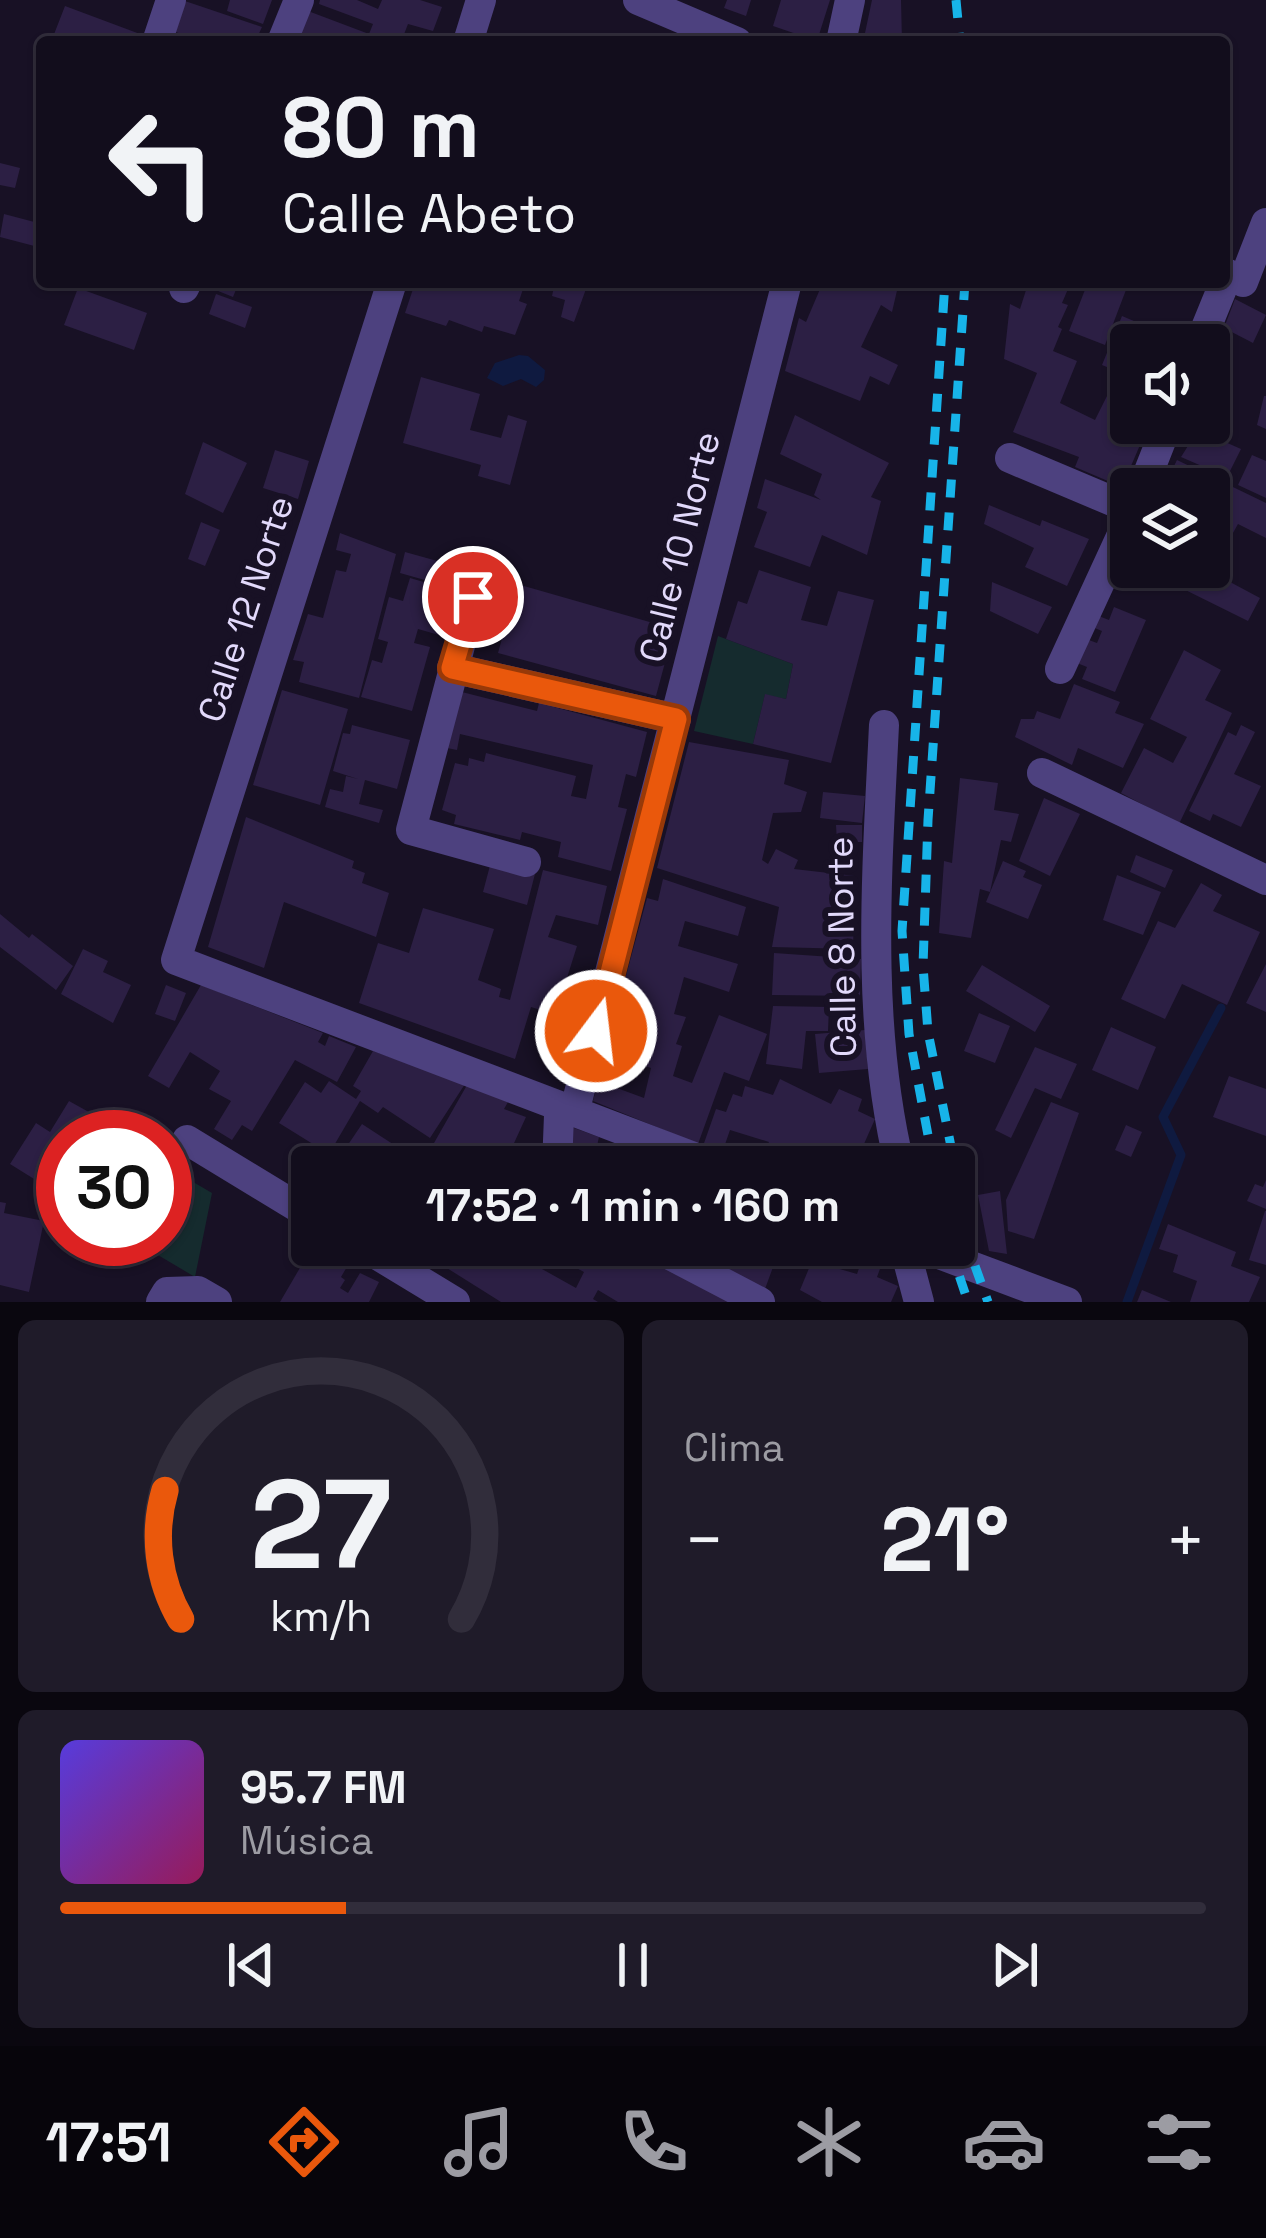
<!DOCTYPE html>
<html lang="es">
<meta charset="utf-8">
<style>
:root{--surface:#120d1c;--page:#1f1b29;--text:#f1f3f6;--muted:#9c9ca3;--line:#312d3b;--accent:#ea580c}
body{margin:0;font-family:"Space Grotesk",sans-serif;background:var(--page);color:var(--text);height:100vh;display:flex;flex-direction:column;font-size:45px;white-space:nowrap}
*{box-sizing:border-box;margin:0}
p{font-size:39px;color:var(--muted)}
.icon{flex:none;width:66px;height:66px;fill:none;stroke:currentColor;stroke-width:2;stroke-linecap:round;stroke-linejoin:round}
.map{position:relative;height:1302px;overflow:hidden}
.drawer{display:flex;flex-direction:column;gap:18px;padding:18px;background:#0a070f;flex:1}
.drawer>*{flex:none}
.banner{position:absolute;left:36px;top:36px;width:1194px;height:252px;border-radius:12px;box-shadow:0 3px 9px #0004,0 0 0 3px var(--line);background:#120d1c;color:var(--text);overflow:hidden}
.buttons{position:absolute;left:1110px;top:324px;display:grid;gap:24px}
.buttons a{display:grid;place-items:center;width:120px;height:120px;border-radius:12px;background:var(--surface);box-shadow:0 3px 9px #0004,0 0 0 3px var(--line);font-size:60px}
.speed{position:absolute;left:36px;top:1110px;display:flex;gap:24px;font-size:60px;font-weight:700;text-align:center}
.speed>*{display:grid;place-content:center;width:156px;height:156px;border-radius:50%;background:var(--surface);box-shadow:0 3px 9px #0004,0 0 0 3px var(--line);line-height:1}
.speed .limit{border:18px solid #d22;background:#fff;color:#111}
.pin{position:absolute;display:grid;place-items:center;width:102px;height:102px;color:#fff;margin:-51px;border:6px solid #fff;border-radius:50%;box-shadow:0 3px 12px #0007}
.me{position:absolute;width:132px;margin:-66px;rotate:15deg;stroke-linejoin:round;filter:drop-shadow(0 0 9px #0008)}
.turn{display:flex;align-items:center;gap:42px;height:252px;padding:0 48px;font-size:54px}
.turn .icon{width:156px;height:156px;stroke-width:2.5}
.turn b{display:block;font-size:84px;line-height:102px}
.big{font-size:90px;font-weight:700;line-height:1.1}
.drawer .tile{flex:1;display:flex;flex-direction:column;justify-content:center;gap:18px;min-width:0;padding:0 42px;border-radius:18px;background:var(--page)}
.drawer .dial{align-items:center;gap:0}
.dial svg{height:312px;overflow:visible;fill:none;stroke:var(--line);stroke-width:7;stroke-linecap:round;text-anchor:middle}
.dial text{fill:var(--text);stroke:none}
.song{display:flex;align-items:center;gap:36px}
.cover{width:144px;height:144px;border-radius:18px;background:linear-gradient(135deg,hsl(250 70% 55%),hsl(330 70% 35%))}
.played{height:12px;border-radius:6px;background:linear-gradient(90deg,var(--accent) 25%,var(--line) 25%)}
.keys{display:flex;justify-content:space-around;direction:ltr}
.heat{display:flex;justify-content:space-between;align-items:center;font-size:66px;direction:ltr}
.drawer .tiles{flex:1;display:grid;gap:18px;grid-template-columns:1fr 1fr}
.tile:last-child{grid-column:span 2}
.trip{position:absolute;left:291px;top:1146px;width:684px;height:120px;border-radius:12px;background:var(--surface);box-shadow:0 3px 9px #0004,0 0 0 3px var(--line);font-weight:700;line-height:120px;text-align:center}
.tab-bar{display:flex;height:192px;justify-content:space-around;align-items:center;background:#07050b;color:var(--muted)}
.tab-bar .icon{width:84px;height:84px}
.tab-bar .current{color:var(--accent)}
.tab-bar b{font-size:54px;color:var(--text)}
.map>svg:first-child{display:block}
</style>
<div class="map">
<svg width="1266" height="1302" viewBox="0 0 1266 1302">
<rect width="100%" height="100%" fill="#181125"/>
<path fill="#152b2e" d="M718,636L793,664L786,699L765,695L753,744L694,731Z
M171,1169L212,1193L195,1277L141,1245L144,1239H165V1185Z"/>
<path fill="#0f1a40" d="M519,355L528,356L545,370L544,380L536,387L521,379L503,386L487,378L495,363Z"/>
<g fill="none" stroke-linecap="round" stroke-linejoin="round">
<path stroke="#0f1a40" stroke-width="9" d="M1127,1302L1181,1155L1163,1117L1221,1008"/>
</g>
<path fill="#2c1f44" d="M182,0L262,27L255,42H208L172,31Z
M230,0H272L263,24L227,11Z
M320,0H357L378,9L382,0H420L442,7L433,31L408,24L401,42H314L299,36L308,11L369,34L373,24L319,4Z
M727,0H751L746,16L724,8Z
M781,0H830L817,41L773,26Z
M872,0H901L902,42L865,33Z
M65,6L140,34L137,42H51Z
M0,163L20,168L15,188L0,185Z
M4,214L42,224V248L0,237Z
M196,282H239L233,297Z
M431,282H508L523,289L519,301L527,304L515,335L484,326L482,332L449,320L446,326L405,313L414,286L428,290Z
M555,282L586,289L574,322L561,317L565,300L552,296Z
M823,282H899L892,312L881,305L861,347L898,365L889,385L870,376L860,401L785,371L799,318L806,322Z
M1017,282H1071L1062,303L1068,305L1058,327L1062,329L1053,351L1077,361L1060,403L1095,420L1119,372L1102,365L1122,316L1179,340L1176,345H1131V423L1149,424L1122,487L1075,467L1079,457L1013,432L1037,373L1004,359L1010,304L1020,309L1027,287Z
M1088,282H1129L1105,345L1069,331Z
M78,288L147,313L134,350L64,325Z
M216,294L252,307L245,328L209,314Z
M1235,299L1266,315L1253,343L1224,328Z
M421,377L480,394L470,430L501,438L508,415L527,421L510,485L478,476L481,465L403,443Z
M1264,396H1266V429L1257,425Z
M795,415L889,463L871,497L881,501L867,555L822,535L810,567L754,547L767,512L757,508L765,479L821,500L814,495L822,474L780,454Z
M1198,430L1241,449L1227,477L1181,457Z
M203,442L247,463L223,513L185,494Z
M275,450L309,461L298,499L263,488Z
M1252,455L1266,461V498L1238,485Z
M1177,460L1266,503V538L1238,524L1224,549L1214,544L1209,553V489H1171L1155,480L1162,466L1172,470Z
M989,505L1040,526L1042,520L1089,539L1067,586L1025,567L1034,548L984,524Z
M201,522L220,530L205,566L188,559Z
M340,533L396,554L359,698L299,682L304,662L293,660L308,614L323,618L336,570L346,572L351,554L336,550Z
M405,552L459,567L453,588L400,573Z
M1139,567H1202L1260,598L1248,621Z
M759,570L811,587L801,620L827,626L838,591L874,600L831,763L753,744L765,694L786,699L793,664L726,639L738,601L747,604Z
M410,578L451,590L439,635L418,629L414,643L430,647L412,711L361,697L372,660L382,663L388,642L378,639L389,597L403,601Z
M992,582L1052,607L1038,634L990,611Z
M517,584L674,629L656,696L498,653Z
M1114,607L1146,620L1115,692L1082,679L1087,667L1077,663L1086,639L1097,643L1102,631L1092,627L1096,615L1109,620Z
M1184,650L1221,670L1205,700L1232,713L1179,824L1121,793L1144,748L1173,763L1187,737L1150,719Z
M1074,684L1120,702L1115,713L1144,724L1123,768L1078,748L1072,765L1015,737L1021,719H1034L1037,711L1060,719Z
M282,690L348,709L320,805L253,785Z
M458,691L537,711L539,703L647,732L636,777L626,774L618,807L627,809L611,871L558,857L561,842L522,832L520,840L454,824L456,815L442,810L455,763L468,766L469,758L484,762L486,753L576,776L571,796L586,799L593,765L460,734L457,750L442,747Z
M352,725L410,740L397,789L365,780L359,804L383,810L379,823L325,807L330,789L343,792L346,776L358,779L333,771L343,733L350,734Z
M1241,725L1255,732L1234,774L1261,786L1241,827L1213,814L1210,821L1189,811L1228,732L1236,736Z
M689,742L789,760L784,784L807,792L801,812L773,813L762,860L768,864L776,849L798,860L794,869L855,876L853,949L772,947L779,907L657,868Z
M960,778L998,783L994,810L1019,814L1011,842L1001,840L990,892L980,889L971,938L939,933L944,861L952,863Z
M823,792L865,796L862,823L820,818Z
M1044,798L1080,814L1050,876L1019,861Z
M246,817L354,861L352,868L365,873L362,883L389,893L376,937L284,902L264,968L208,947Z
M836,825H862V842H837Z
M1136,855L1173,870L1165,888L1130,872Z
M492,858L536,870L527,905L483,892Z
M1003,861L1026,871L1023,877L1042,885L1028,919L986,902Z
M543,870L607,886L598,925L556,915L548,937L577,946L566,981L585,987L575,1021L531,1007L515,1059L359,1003L378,943L409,953L423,908L494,929L478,980L501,989L499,997L510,1000Z
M1117,875L1161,892L1143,935L1103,920Z
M663,879L746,907L738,936L685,921L678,946L738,964L729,992L684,977L674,1014L686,1017L676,1044L682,1046L673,1076L692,1083L719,1015L767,1034L749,1081L724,1072L698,1144L593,1101L598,1081L644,1098L651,1068L604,1052L611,1026L627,1030L637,1003L620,998L647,898L658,901Z
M1201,883L1222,895L1213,911L1260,932L1227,1005L1182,984L1165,1019L1121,999L1158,921L1175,928Z
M0,914L29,938L32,934L73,966L56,990L0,947Z
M83,949L108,961L103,972L131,985L113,1023L61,994Z
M774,953L861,959L860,996L772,995Z
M1266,964V1012L1246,1003Z
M982,965L1050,1006L1035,1032L966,991Z
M166,985L186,993L175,1021L155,1014Z
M201,985L323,1033L318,1042L325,1046L329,1036L356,1047L337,1082L295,1060L252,1131L242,1125L232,1140L214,1129L231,1101L209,1089L220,1071L190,1052L169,1088L148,1076Z
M773,1006L829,1007L828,1031H806L802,1069L766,1064Z
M979,1013L1010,1026L995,1063L964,1051Z
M1111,1027L1156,1047L1138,1090L1092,1070Z
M865,1030L868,1069L819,1073L815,1034Z
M1035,1047L1077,1064L1061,1099L1035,1088L1011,1138L995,1130Z
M373,1051L465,1084L430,1138L383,1107L378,1113L360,1101L329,1154L279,1123L305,1082L321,1093L329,1081L356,1099L361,1091L353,1086Z
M1229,1076L1266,1089V1136L1213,1117Z
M780,1079L831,1104L839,1089L862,1099L858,1111L875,1119L860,1153L885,1167H769L759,1163L769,1142L730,1130L722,1153L703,1146L716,1109L726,1112L733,1094L742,1097L745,1086L773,1095Z
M467,1085L508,1102L504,1109L526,1117L503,1167L475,1156L470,1165L434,1143Z
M69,1101L96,1116L92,1121L119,1137H63V1197L10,1164L36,1123L50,1132Z
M1051,1102L1079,1113L1034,1239L1008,1231L1006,1200Z
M362,1124L405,1152L395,1167L335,1164Z
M563,1124L599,1137L594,1159L618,1167H563Z
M1126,1125L1142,1132L1131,1157L1115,1150Z
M649,1152L677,1161L675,1167H645Z
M530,1154L548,1155L547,1167H509L511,1160L528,1164Z
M1266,1180V1209L1247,1201L1255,1184L1263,1187Z
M1000,1191L1007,1254L989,1251L978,1195Z
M0,1202L6,1203L4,1213L44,1221L29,1292L0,1285Z
M1265,1211H1266V1265L1249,1260Z
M1168,1224L1236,1252L1231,1266L1260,1277L1249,1302H1190L1197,1281L1173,1272L1178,1255L1159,1249Z
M427,1245H553L542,1269L576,1288L584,1272L567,1263L573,1251L562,1245H631L744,1302H618L598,1290L593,1299L598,1302H501L423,1253Z
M695,1245L734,1248L818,1245L812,1261L780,1248L765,1289L693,1253Z
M841,1245L888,1247L877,1277L898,1286L891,1302H822L800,1290L812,1261L857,1274L864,1254Z
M311,1249L328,1259L334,1249L351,1260L341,1277L345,1280L340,1288L348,1293L360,1273L379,1282L369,1302H280Z
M1142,1290L1171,1302H1137Z"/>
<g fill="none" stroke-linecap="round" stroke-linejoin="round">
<path stroke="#4d417f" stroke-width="30" d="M638,0L737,42
M157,42L171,0
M282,42L299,0
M468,42L481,0
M841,42L850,0
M392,282L176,960L720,1167
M1243,282L1266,223
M184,288L187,282
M1199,345L1228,274
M1010,458L1131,509
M1142,489L1168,423
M473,597L411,830L526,862
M452,668L676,719
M1060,669L1131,515
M884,725C877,873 865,1022 900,1167
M1042,773L1266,880
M187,1140L312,1216
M557,1167L559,1115L575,1109L787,282
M361,1245L455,1302
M651,1245L760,1302
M915,1245L1067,1302
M915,1245L907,1257L919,1302
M161,1302L167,1292L198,1291L217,1302"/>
<path stroke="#17b4e9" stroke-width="9" stroke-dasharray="18 15" stroke-linecap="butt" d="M956,0L960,42
M965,282L928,820L923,966L928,1032L975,1266L988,1302
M934,1167L909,1034L902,931L945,282
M949,1245L968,1302"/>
</g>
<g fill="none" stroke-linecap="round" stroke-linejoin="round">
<defs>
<path id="route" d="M473,597L452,668L676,719L596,1031"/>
</defs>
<use href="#route" stroke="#983908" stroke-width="30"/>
<use href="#route" stroke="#ea580c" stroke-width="21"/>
</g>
<g text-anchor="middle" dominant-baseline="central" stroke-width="12" stroke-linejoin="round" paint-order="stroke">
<g font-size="36" fill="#e2d9fb" stroke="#181125">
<text transform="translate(680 547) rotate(-76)">Calle 10 Norte</text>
<text transform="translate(246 609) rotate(-72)">Calle 12 Norte</text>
<text transform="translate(842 947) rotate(-91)">Calle 8 Norte</text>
</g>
</g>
</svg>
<div class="buttons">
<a><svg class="icon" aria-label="sound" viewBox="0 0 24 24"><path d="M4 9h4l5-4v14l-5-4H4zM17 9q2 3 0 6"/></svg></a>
<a><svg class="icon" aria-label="layers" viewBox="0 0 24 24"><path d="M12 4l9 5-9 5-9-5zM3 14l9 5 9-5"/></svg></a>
</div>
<div class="speed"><div class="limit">30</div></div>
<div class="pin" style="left:473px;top:597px;background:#d93025"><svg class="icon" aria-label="arrive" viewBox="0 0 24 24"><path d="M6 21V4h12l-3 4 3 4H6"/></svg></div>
<svg class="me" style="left:596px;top:1031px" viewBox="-20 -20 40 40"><circle r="17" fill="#ea580c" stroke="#fff" stroke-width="3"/><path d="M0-11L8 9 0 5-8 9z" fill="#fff"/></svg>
<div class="trip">17:52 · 1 min · 160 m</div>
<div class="banner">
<div class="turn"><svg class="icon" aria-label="left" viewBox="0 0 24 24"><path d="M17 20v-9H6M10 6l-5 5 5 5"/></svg><div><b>80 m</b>Calle Abeto</div></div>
</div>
</div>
<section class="drawer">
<div class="tiles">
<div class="tile dial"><svg viewBox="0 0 100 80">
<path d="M14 69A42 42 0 1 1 86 69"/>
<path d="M14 69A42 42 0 0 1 10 36" stroke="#ea580c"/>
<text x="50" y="56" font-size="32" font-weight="700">27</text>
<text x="50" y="72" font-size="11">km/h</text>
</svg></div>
<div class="tile"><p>Clima</p>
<div class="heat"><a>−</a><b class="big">21°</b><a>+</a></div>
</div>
<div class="tile">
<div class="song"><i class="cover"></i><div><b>95.7 FM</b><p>Música</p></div></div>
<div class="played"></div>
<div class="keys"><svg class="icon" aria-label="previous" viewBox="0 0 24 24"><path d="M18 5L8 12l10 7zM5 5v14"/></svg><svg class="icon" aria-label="pause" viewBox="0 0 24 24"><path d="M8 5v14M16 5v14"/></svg><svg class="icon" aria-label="next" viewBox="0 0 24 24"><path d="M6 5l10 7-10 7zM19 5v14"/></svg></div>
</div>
</div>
</section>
<nav class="tab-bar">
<b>17:51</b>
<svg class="icon current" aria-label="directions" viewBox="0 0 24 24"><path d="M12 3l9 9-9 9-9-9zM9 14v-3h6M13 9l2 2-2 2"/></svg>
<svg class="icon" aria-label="music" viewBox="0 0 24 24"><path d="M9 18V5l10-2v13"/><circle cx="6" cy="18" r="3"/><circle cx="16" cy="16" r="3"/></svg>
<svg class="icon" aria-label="phone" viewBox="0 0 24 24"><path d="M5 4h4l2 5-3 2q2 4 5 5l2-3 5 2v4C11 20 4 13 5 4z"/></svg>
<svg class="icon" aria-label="climate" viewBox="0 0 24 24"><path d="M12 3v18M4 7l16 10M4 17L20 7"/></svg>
<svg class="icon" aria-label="car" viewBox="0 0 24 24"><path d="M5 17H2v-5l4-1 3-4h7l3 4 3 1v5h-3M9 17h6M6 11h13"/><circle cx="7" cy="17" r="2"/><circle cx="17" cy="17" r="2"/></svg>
<svg class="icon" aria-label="filters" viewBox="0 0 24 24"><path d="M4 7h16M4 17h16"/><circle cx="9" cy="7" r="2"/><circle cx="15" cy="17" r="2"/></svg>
</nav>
